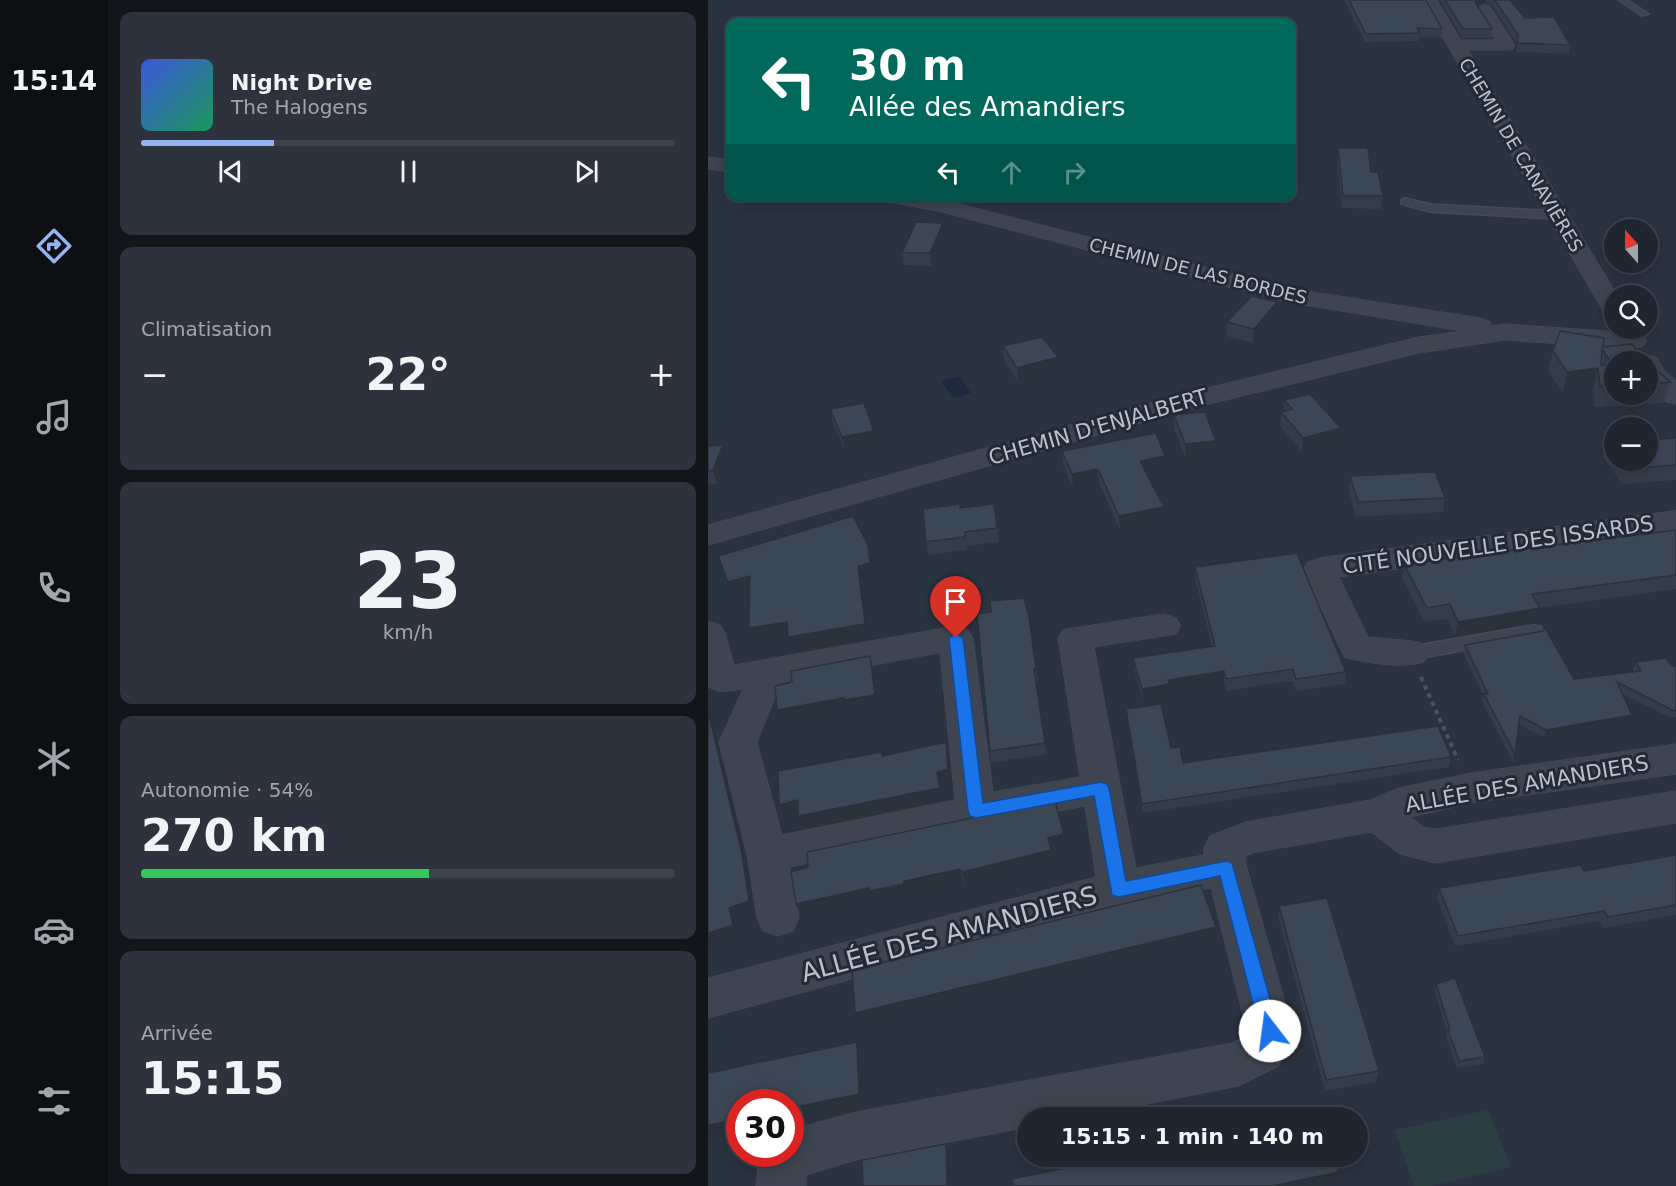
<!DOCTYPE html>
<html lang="fr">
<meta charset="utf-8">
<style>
:root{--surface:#202630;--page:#2d323c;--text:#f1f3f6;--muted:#a2a5ab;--line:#3d434c;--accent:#95b2f1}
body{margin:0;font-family:"DejaVu Sans",sans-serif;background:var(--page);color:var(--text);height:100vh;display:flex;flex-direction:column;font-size:22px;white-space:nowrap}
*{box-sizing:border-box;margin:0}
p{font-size:20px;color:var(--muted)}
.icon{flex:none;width:33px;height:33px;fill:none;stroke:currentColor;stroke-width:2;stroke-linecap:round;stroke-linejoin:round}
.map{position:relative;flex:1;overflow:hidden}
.panel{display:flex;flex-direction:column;gap:12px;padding:12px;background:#12151a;width:600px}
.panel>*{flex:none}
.top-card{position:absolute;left:18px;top:18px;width:570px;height:183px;border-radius:12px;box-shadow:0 3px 15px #0003,0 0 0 2px var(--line);background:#00695c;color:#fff;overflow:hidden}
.needle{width:39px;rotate:339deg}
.buttons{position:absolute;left:896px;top:219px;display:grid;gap:12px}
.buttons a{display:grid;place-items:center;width:54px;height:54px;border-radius:50%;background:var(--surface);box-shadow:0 3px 15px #0003,0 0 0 2px var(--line);font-size:30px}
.speed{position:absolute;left:18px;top:1089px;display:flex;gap:12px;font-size:30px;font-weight:700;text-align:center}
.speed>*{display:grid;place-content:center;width:78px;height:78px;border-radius:50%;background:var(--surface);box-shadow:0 3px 15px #0003,0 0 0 2px var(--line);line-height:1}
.speed .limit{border:9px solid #d22;background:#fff;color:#111}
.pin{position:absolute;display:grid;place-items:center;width:51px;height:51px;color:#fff;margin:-62px -26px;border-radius:50% 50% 50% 0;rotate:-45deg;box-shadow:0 0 6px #0007}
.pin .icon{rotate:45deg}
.me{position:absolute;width:66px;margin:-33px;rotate:345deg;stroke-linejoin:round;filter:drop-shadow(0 0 4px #0008)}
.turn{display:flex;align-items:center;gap:21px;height:126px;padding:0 24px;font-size:27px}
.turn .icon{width:78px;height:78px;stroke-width:2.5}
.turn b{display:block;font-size:42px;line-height:51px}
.lanes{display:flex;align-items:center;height:57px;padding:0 24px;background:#0003;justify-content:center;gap:30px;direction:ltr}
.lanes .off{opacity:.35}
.big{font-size:45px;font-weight:700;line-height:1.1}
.panel .widget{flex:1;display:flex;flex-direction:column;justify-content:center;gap:9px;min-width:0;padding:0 21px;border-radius:12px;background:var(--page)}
.panel .dial{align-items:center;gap:0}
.dial b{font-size:78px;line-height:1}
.song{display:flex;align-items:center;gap:18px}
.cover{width:72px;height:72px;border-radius:9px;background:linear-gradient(135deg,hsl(230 70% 55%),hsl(150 70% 35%))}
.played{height:6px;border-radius:3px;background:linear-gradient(90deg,var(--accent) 25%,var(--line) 25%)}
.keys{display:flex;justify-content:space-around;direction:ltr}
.heat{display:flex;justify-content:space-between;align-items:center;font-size:33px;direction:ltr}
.charge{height:9px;border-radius:4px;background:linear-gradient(90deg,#34c759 54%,var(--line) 0)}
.trip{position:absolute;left:309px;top:1107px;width:351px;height:60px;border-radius:30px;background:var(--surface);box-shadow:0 3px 15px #0003,0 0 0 2px var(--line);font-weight:700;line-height:60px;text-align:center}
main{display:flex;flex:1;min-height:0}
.tab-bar{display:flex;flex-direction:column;width:108px;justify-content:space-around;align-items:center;background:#0d0f13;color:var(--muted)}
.tab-bar .icon{width:42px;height:42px}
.tab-bar .current{color:var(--accent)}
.tab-bar b{font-size:27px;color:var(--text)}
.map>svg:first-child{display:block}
</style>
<main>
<nav class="tab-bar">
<b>15:14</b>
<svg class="icon current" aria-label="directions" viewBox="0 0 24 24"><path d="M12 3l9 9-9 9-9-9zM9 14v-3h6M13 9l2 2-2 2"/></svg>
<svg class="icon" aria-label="music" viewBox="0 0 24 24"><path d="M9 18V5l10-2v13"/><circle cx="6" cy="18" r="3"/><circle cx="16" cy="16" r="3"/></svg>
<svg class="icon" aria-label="phone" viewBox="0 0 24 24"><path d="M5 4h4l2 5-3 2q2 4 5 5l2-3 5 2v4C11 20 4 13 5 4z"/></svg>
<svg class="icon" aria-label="climate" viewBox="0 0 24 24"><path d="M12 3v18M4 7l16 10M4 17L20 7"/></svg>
<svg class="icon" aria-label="car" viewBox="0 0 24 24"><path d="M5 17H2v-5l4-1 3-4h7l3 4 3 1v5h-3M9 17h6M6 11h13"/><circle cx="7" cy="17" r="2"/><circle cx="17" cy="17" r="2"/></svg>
<svg class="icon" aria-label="filters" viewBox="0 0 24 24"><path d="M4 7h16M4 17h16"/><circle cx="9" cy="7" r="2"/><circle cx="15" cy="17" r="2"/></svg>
</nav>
<section class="panel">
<div class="widget">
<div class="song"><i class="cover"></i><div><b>Night Drive</b><p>The Halogens</p></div></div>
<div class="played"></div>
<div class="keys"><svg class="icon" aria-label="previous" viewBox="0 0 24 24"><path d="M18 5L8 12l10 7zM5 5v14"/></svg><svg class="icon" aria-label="pause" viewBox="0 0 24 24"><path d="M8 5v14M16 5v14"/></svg><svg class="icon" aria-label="next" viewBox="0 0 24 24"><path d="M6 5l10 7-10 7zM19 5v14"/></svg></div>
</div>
<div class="widget"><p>Climatisation</p>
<div class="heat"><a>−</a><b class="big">22°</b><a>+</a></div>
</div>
<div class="widget dial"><b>23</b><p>km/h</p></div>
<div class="widget"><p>Autonomie · 54%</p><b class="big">270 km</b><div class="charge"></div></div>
<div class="widget"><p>Arrivée</p><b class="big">15:15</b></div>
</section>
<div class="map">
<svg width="968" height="1186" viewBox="0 0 968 1186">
<rect width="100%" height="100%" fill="#2a3340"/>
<path fill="#2c3e41" d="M780,1110L803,1167L723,1186H706L687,1130Z"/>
<path fill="#1d2a3e" d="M251,376L263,393L245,398L233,381Z"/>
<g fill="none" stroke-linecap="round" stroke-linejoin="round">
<defs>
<path id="lane" d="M910,0H920L941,14L934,16Z
M697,198L722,204L849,211L855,215L849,219L722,212L693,204V200Z
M826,625L833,626L835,631L833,636L704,660L697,658L695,653L697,648L704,646Z"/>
<path id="street" d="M713,0H729L753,40H787L768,9L776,4L782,6L807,45L805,49L799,50H760L910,296H906V316L897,314L894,309Z
M0,157L22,160V172L0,169Z
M175,196H221L236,200L579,288L772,318L781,321L784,326L797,324L926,333L935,336L939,341L935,346L926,349L797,340L711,353L493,406L0,545V525L474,394L711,337L755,331L578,302L234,212L177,201Z
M939,355L948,357L956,370L968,381V404L958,402L939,383V362H927L930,357Z
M968,511V531L631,577L660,637L704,641L716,644L721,653L716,662C693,669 659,663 636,657L595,569L600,562L611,558Z
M456,614L468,618L473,626L468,634L386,647L428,868L496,855V848L502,836L538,822L662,800L691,788L763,773L968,744V774L763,803L702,817L716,827L728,829L968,791V823L728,863L692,854L663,832L544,853L537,857L539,868L585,1031L571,1066L530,1086L369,1118H320V1127L148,1160L98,1175V1186H48L51,1154H82V1130L148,1112L524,1043L537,1036L539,1031L503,888L411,907L0,1018V978L388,877L377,806L268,827L82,867L91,918L85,931L70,936L55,931L49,918L39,855L11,742L35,689L13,692L0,687V621L12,625L17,633L26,665L248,626L260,630L265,638L285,792L372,777L350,638L355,630ZM232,653L247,800L74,835L49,742L73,683Z"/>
</defs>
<use href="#lane" stroke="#474e5a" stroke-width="2"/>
<use href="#street" stroke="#474e5a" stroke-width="1"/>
<path stroke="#455759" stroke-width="4" stroke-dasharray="4.5 4.5" stroke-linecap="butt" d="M713,677L750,760"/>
<use href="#lane" fill="#3e4550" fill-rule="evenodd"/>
<use href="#street" fill="#3e4550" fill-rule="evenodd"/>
</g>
<path fill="#343d4a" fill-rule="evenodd" d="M636,0H718L734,29L733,38L712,37L711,41L657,42Z
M732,0H802L817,18L862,45L861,54L808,52L809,44L784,5L777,2L769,6L784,29L783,38H754Z
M630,148L663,172L675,196L673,209L634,208L629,160Z
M237,235L224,266L196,265L194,253Z
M569,316L545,343L518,336L519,322Z
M852,331L896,338L895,347L924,344L936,361H942L943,364L962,382L956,403L887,407L885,388L855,392L840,371L845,351ZM906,362H939V394H906Z
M295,346L350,357L351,371L310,382L296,360Z
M576,400L632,442L594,452L572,426L573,412L576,411Z
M122,409L169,445L138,452L125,423Z
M466,415L508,441V454L478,458L466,429Z
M968,439V480L914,484L895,457L899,443H906V460H939Z
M15,445L19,458L9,484H0V446Z
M354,451L457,456V470L439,474L456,521L412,530L391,483L365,488L355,465Z
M642,476L737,498L735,512L648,517L641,490Z
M286,504L291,542L259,546V550L220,555L218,542L253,508Z
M968,530V589L832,608L828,623L747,636L739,619L716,622L694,578L696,564Z
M487,567L638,672L637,684L588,691L584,681L518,691L516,683L462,692V696L435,701L426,670L425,658L504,646L487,579Z
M321,617L330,681H328L338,754L283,763L282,751Z
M757,645L866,679L927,672L925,670L928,662L964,666H968V717L963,718L914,694L924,715L921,723L836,737L811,725L805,762L774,702L775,695L755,653Z
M418,709L463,748L475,763L743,757L741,767L435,813L419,719Z
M356,834L357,847L343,851L344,862L257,885L255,882L199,894V896L165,903L164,900L93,916L88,904Z
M968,855V915L895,928L892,921L747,946L729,898L731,888L876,871Z
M571,906L671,1071L668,1082L617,1091L570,917Z
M728,984L777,1057L775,1064L749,1068L738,1038L739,1033L727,992Z"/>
<path fill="#2a323c" d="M768,0H777V2L767,7Z
M235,223L237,235L224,266L222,253Z
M569,302V316L545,343L546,329Z
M350,357L351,371L310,382L309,368Z
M890,368L885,388L855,392L859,372Z
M633,428L632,442L594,452L595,438Z
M166,431L169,445L138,452L134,437Z
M508,441V454L478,458L477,444Z
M15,445L19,458L9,484L5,470Z
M457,456V470L433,475L432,461Z
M390,469L391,483L365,488L364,474Z
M456,507V521L412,530L411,516Z
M160,545L165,578L153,581L161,639L84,652L80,637L150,566Z
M42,576L46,590L25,597L20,582Z
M832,608L828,623L747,636L750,622Z
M79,622L83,637L46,643L41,628Z
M162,656L164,668L170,707L139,713V710L73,723L69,710Z
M516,671V683L462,692V696L435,701L434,689L460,680Z
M0,704L39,866L46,914L26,920L30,937L0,947V933L21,908L0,711Z
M924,715L921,723L836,737L838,730Z
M238,742L240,755L243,782L232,784L234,800L94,829L90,816L229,772Z
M90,800L94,812L75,818L71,805Z
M356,834L357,847L343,851L344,862L257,885L254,872L340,838Z
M252,869L255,882L199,894V896L165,903L164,900L93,916L88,904Z
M508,927V937L151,1023L147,1013Z
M149,1042L154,1056L156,1108L82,1123V1108Z
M32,1119V1134L0,1140V1125Z
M238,1144L241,1154L242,1186H239Z
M631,1172L628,1185L622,1186H564Z"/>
<path fill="#3c4756" stroke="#2a323c" stroke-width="1.5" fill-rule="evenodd" d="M641,0H718L734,29L709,28L712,33L658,34Z
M737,0H768L767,2L784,29H755Z
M787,0H802L817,18L846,17L862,45L809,43L810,35Z
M630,148H660L663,172H670L675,196H635Z
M208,222L235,223L222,253H194Z
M544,296L569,302L546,329L519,322Z
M852,331L896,338L895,347L924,344L936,361H942L943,364L962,382L939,384V362H906V386H892L890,368L859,372L845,351ZM894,349L904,364L893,365Z
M334,337L350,357L309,368L295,346Z
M602,394L633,428L595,438L573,412L584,409L576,400Z
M156,403L166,431L134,437L122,409Z
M497,412L508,441L477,444L466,415Z
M448,433L457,456L432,461L456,507L411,516L390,469L364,474L354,451Z
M967,438L968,439V465L919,469L912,460H939V440Z
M899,443H906V453Z
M15,445L5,470L0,471V446Z
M727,472L737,498L650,502L642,476Z
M252,504V508L286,504L289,528L257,532V537L218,542L215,509Z
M145,516L160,545L162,563L150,566L157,624L80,637L79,622L41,628L42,576L20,582L10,556Z
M968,530V575L824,594L832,608L750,622L742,604L719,608L696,564Z
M589,553L638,672L588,679L585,669L518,679L516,671L460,680L462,684L434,689L425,658L507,646L487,567Z
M316,598L321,617L328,669H326L337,743L282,751L269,614L283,612L282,601Z
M837,628L866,679L933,671L928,662L958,658L964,666H968V710L966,711L909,682L924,715L838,730L812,716L807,754L776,694H780L757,645L835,631Z
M162,656L167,695L136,700V698L69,710L67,686L84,682L83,671Z
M453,704L463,748L472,747L475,763L730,726L743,757L434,804L418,709Z
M0,711L34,854L41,901L21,908L25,925L0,933Z
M238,742L240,769L229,772L232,788L90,816V800L71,805L70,771L174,752V756Z
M347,801L356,834L340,838L343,850L254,872L252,869L196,881V884L161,891V888L88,904L83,872L100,867L99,852Z
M968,855V905L900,917L896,911L750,936L731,888L873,865L876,871Z
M493,885L508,927L147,1013L144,970Z
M619,898L671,1071L618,1080L571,906Z
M747,978L777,1057L751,1061L740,1030H742L728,984Z
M149,1042L151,1094L82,1108V1102H32V1119L0,1125V1073Z
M614,1115L615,1118H600Z
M238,1144L239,1186H155L154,1160Z
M413,1156H626L631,1172L564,1186H305L304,1179Z"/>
<path fill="#1a73e8" stroke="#114b97" stroke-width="1.5" d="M248,633L255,638L275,803L393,782L399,784L401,788L418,881L518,861L524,863L571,1031L568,1037L562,1040L555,1037L552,1031L512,876L411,897L404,895L386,796L268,818L262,816L260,811L241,638Z"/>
<g text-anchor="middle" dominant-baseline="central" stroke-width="6" stroke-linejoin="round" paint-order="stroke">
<g font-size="18" fill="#bbc0ca" stroke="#222a36">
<text transform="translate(813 155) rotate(59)">CHEMIN DE CANAVIÈRES</text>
<text transform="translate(490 271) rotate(14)">CHEMIN DE LAS BORDES</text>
</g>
<g font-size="21" fill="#bbc0ca" stroke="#222a36">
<text transform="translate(390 427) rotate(-16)">CHEMIN D'ENJALBERT</text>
<text transform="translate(790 545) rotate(-8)">CITÉ NOUVELLE DES ISSARDS</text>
<text transform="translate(819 784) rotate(-10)">ALLÉE DES AMANDIERS</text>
</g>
<g font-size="26" fill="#bbc0ca" stroke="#222a36">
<text transform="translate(241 934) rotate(-15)">ALLÉE DES AMANDIERS</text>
</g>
</g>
</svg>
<div class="buttons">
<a><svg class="needle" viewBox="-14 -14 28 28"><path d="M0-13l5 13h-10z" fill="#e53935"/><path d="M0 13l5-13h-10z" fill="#a2a5ab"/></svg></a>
<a><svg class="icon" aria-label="search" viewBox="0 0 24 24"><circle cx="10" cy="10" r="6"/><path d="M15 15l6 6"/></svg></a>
<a>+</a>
<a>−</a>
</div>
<div class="speed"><div class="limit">30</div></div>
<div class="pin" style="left:248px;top:638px;background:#d93025"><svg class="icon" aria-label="arrive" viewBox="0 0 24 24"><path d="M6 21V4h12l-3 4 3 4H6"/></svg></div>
<svg class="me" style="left:562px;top:1031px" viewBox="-20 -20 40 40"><circle r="19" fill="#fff"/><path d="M0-13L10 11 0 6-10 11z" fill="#1a73e8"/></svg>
<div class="trip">15:15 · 1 min · 140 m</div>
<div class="top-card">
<div class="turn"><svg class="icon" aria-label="left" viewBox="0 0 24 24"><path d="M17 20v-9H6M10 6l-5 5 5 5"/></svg><div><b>30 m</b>Allée des Amandiers</div></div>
<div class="lanes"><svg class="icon" aria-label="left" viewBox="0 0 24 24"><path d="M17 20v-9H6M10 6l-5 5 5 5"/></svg><svg class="icon off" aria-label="ahead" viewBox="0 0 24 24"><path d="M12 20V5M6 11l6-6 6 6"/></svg><svg class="icon off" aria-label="right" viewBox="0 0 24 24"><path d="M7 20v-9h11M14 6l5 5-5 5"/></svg></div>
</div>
</div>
</main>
